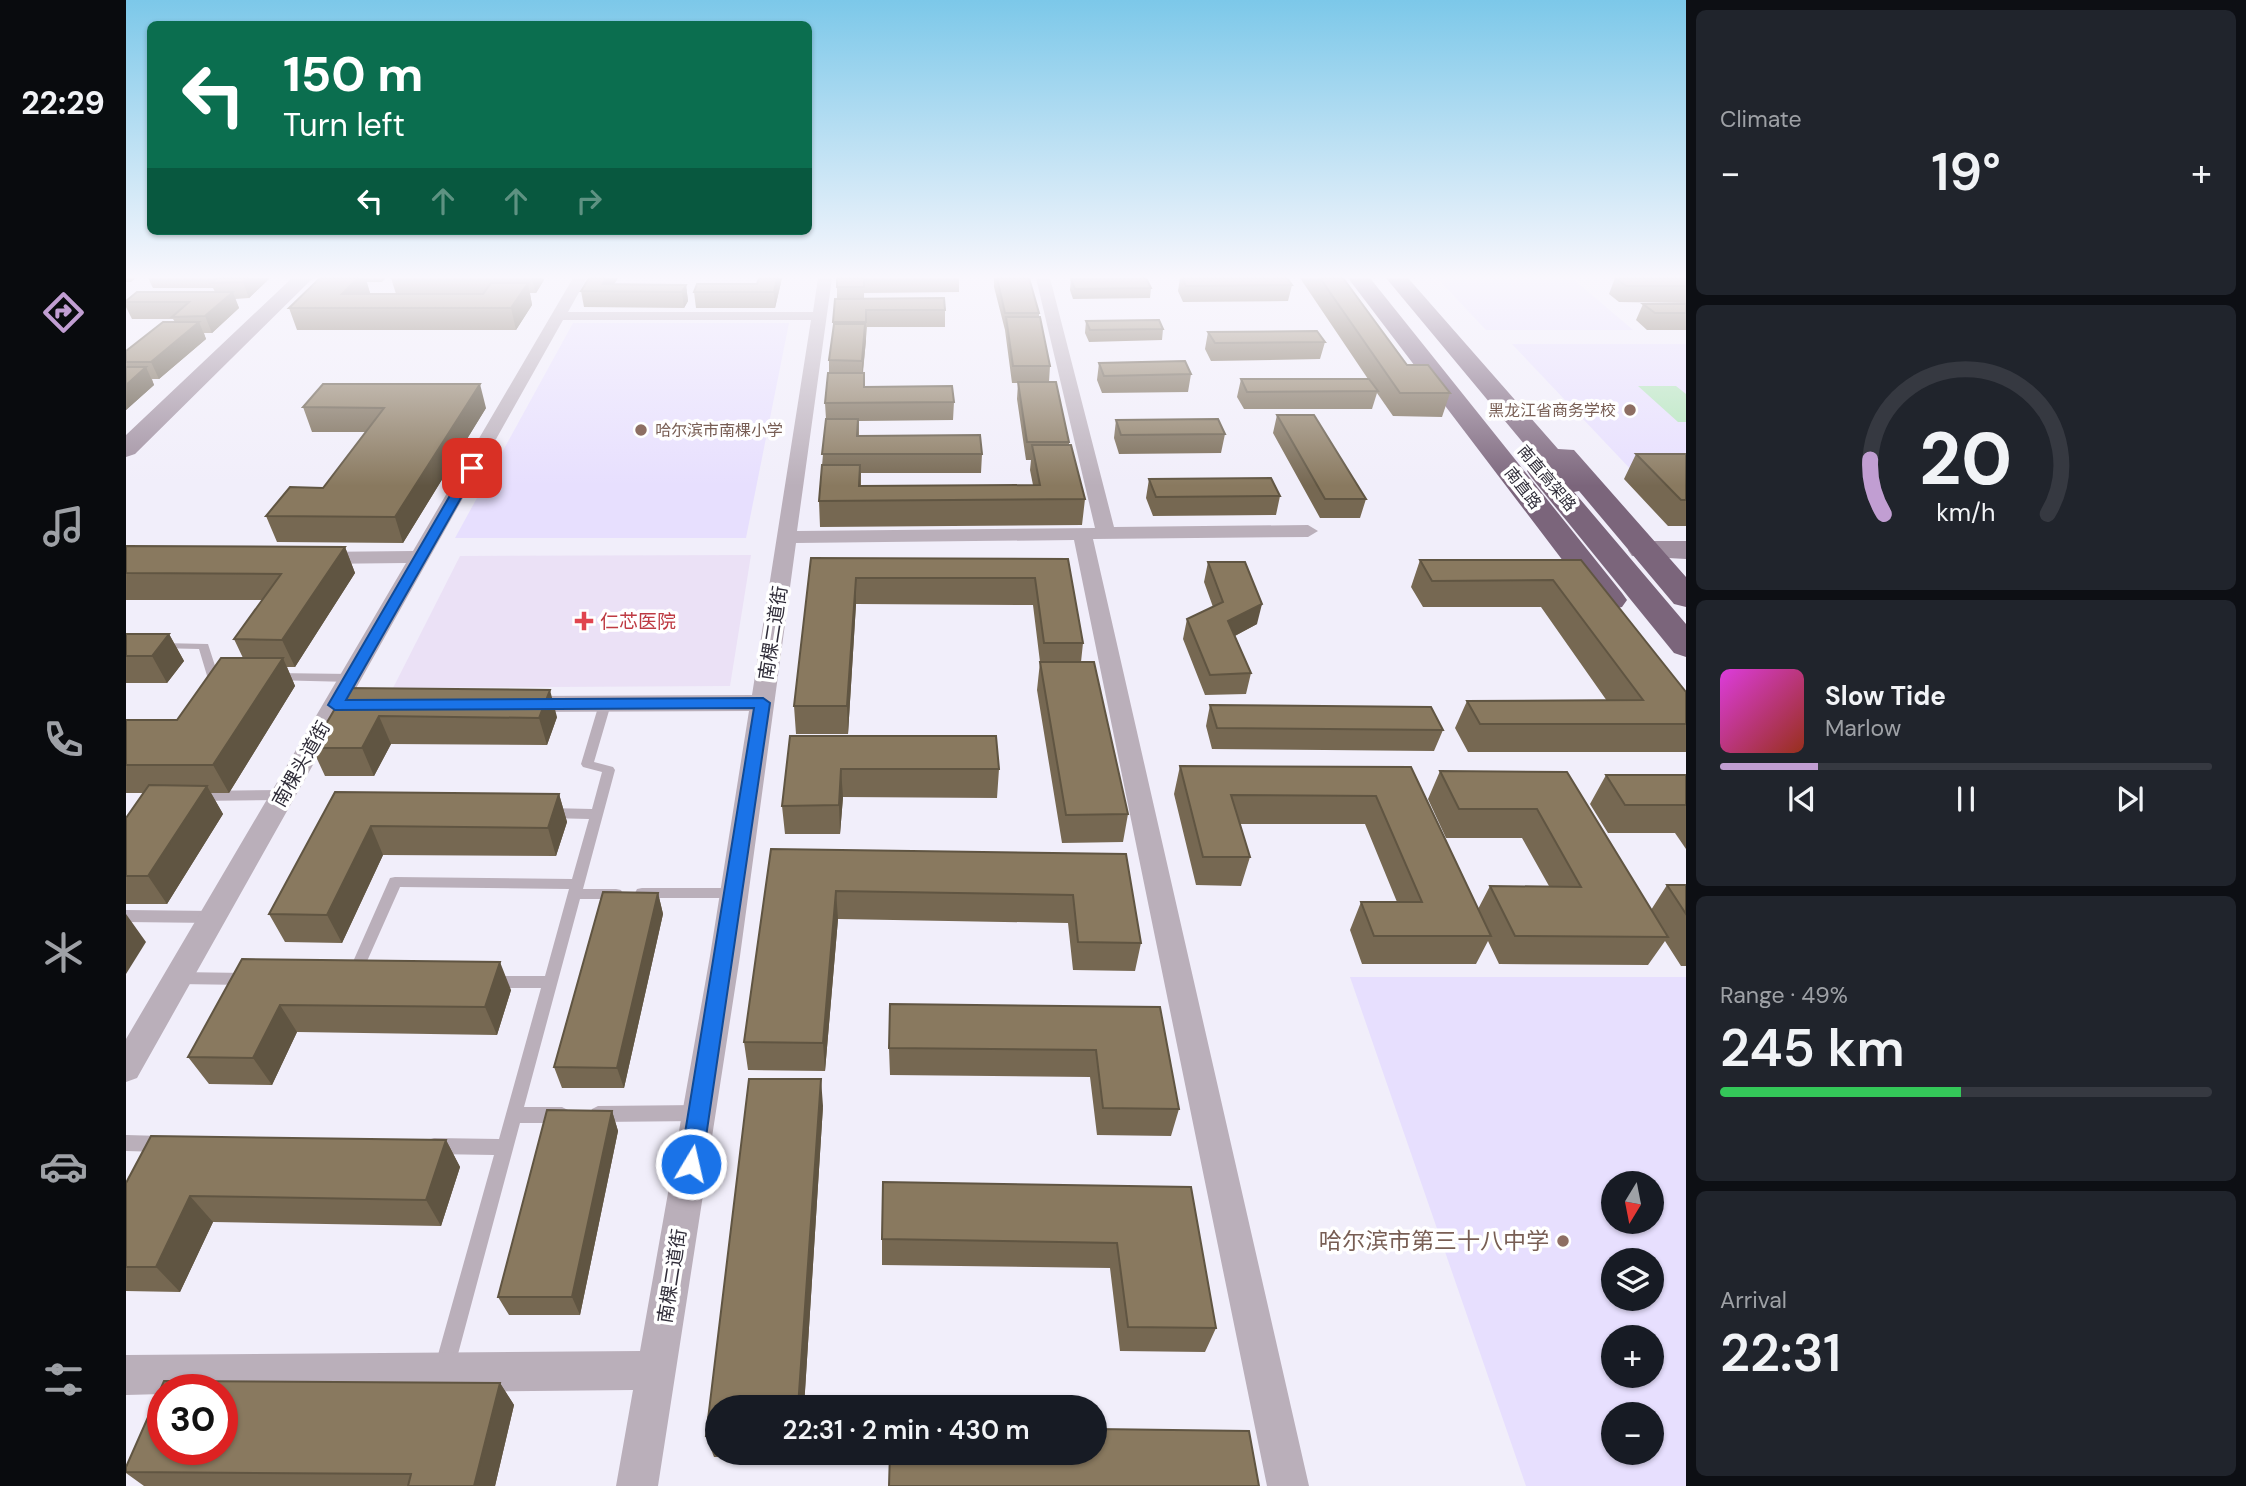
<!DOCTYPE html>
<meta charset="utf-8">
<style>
:root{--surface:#171b24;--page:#20242c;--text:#f1f3f6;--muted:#9ea1a6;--line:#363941;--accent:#c19ed2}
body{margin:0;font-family:"DM Sans","Noto Sans SC",sans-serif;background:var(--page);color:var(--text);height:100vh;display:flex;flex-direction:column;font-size:26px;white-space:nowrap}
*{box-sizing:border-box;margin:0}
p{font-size:23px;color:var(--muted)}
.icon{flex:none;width:38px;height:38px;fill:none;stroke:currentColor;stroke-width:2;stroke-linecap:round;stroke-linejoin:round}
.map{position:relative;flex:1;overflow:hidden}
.drawer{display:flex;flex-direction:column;gap:10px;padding:10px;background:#0d0f14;width:560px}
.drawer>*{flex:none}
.hud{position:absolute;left:21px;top:21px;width:665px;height:214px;border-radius:10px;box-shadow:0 2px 5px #0004;background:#0b6e4f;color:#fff;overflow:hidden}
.needle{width:46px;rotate:190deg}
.tools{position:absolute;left:1475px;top:1171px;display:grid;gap:14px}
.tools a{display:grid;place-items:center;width:63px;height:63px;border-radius:50%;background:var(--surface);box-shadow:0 2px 5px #0004;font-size:35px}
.speed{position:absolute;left:21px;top:1374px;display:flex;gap:14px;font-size:35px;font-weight:700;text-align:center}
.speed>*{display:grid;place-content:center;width:91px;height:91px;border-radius:50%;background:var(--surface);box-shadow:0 2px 5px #0004;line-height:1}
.speed .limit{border:10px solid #d22;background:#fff;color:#111}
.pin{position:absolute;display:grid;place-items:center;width:60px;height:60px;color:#fff;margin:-30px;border-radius:14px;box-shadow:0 4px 10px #0006}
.me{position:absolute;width:77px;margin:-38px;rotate:9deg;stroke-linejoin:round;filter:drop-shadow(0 0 5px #0008)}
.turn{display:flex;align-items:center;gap:24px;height:147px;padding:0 21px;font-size:32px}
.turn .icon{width:91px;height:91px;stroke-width:2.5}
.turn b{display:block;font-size:49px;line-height:60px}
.lanes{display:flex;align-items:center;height:66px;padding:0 21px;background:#0003;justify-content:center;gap:35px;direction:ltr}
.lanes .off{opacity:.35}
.big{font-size:52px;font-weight:600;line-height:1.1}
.drawer .card{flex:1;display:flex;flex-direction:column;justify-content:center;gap:10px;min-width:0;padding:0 24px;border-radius:10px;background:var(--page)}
.drawer .dial{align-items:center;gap:0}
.dial svg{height:182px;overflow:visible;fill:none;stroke:var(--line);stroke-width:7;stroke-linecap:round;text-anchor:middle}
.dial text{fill:var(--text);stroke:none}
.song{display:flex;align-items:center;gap:21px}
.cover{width:84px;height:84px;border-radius:10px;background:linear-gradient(135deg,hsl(300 70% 55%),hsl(10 70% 35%))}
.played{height:7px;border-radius:4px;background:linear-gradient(90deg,var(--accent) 20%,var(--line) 20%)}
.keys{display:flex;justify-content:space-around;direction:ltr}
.heat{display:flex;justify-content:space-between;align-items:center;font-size:38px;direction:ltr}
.charge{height:10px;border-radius:5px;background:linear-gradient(90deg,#34c759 49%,var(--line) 0)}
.trip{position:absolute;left:579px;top:1395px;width:402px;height:70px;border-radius:35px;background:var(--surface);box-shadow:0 2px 5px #0004;font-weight:600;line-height:70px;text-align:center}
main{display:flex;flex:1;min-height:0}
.tab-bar{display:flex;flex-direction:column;width:126px;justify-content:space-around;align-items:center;background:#090b0e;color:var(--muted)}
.tab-bar .icon{width:49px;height:49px}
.tab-bar .active{color:var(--accent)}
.tab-bar b{font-size:32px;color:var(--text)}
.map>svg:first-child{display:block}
</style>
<main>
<nav class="tab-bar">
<b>22:29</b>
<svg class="icon active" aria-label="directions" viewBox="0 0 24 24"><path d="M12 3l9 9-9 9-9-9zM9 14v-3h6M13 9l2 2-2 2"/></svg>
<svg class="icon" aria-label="music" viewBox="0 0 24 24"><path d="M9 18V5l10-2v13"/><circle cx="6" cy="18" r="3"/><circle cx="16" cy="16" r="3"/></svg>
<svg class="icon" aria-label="phone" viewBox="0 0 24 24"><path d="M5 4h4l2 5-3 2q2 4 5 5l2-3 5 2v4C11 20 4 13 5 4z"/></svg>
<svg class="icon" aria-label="climate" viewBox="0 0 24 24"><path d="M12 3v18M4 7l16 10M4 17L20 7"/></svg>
<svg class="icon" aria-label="car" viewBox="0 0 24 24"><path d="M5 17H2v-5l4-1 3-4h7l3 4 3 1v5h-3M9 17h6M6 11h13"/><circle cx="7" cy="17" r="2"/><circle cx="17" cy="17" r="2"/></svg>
<svg class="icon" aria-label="filters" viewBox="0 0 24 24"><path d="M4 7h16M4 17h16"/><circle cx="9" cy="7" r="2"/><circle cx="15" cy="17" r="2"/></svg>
</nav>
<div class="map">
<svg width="1560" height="1486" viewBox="0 0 1560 1486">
<rect width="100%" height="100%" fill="#f1eefa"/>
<path fill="#e7dffe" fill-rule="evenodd" d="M1311,278H1446L1507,330H1360Z
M447,323H663L620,538H329Z
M1386,344H1560V476H1511Z
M1224,977H1560V1486H1400ZM1488,1183H1526V1222H1488ZM1488,1260H1526V1298H1488ZM1488,1337H1526V1376H1488ZM1488,1414H1526V1452H1488Z"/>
<path fill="#ebe1f6" d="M625,555L604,686L267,688L334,556Z"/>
<path fill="#b0e5b8" d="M1512,386H1550L1560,394V422H1552Z"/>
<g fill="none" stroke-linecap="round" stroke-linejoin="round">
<path fill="#baafba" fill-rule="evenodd" d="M35,643L82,644L91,672L99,673L101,676L95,680L82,679L73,649L31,648L29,646L31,644Z
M148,673L225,674L231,678L225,682L144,680L142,677L144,674Z
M479,700L485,704L468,762L487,767L489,770L457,889H490L495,890L497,894L495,898L490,899H454L398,1107H436L442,1110L444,1115L442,1120L436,1123H394L328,1369L325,1376L318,1379L311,1376L308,1369L368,1155L308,1154L302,1152L299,1146L302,1140L308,1138L373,1139L415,988H365L360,986L357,982L360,978L365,976H419L443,889L274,887L234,977L229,979L224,977L222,973L264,878L269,877L446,879L463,819L423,818L418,816L416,813L418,810L423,808L466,809L476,772L457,767L455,764L473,704Z
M157,790L162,792L163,795L162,798L157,800L71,801L66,799L65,796L66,793L71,791Z
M516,888H608L613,889L615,893L613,897L608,898H516L511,897L509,893L511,889Z
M0,910L87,911L92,913L94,917L92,921L87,923L0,922Z
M52,972L120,973L125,975L128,979L125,983L120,985L52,984L47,982L44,978L47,974Z
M573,1105L579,1108L581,1113L579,1118L573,1121L472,1122L466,1119L464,1114L466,1109L472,1106Z
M0,1135L35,1136L41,1138L43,1144L41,1150L35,1152L0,1151Z"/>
<path fill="#baafba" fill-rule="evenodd" d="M447,278H461L442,312H687L692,278H706L671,531L969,528L910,278H924L988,527L1182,525L1192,531L1182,537L967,539L1183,1486H1141L948,540L670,543L614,956L532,1486H490L507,1390L96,1394V1390H37V1394L0,1395V1355L514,1351L584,956L623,711L396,712L388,709L384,704L388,699L396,696L626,695L685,320H437L11,1078L0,1082V1039L280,563L190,564L183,562L180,558L183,554L190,552L287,551Z"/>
<path fill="#9f8f9f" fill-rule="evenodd" d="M166,278H187L9,454L0,457V435Z
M1516,541H1560V559L1506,556L1502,550L1506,544Z"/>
<path fill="#7b657b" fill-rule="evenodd" d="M1222,278H1244L1496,593L1501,600L1496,607L1484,610L1472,607Z
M1260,278H1282L1432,449L1448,450L1560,577V607L1548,604L1453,491L1448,492L1560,624V657L1548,653L1405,477L1401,471L1405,465L1414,463Z"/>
</g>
<path fill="#766852" d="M0,278H10L5,282H0Z
M22,278H144L123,298L109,299L113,308L86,333H78L80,339L33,379H26L28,385L0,410V351L49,322L47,319H6L0,307V301L89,292L87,288H27Z
M194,278H260L256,282H241L244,293L243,294H358H270L265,278H417L418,280L410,293H404L406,305L390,330H171L163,308Z
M656,278L649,308H570L568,292L631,284Z
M711,278H833V292L738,293V298L819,310V327H741L737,373L738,387L828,402L827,420L733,421V436L856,454L855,473H735V486L907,485L904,470L905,460H900L891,399L892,383H886L879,330L868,287V278H903L913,313V317L924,366L923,382L943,442V445L959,499L956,525L694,527L693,501L700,419L699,403L703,373V360L707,333V322L711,299Z
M1054,278H1161L1166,285L1162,301L1057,302L1052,291Z
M1174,278H1217L1281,365L1324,393L1316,417L1267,416L1251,393L1246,409H1118L1111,397L1115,379H1242Z
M1489,278H1560V303L1493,302L1483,294Z
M945,279L1025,288L1024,298L947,299L944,290Z
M489,284L560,285L562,301L558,308L458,307L455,291Z
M1517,304H1560V330H1521L1510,320Z
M960,321L1037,329L1036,340L963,342L959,333Z
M1082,332L1199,342L1194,359L1085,361L1079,349Z
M973,363L1065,374L1062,392L976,393L971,380Z
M177,407L360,408L277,543L151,542L140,516L197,488L240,432H186Z
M1151,415L1240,499L1234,518H1194L1147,433Z
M990,420L1099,434L1095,453L993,454L988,438Z
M1510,454H1560V526H1542L1498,479Z
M1023,479L1154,496L1150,515L1027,516L1020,498Z
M0,546L219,547L229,573L169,667H161L169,686L103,793H85L97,814L41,904H0V818L18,793H0V720H51L117,658L108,639L136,600H0Z
M685,558L942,559L957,643L955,662L1002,814L997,842L936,843L911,690L914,662L907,605L730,604L722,734H670L668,706Z
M1294,560H1455L1560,692V752H1342L1329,728L1341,701H1481L1415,607H1297L1285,587Z
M1082,562L1131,624L1109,636L1125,673L1120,694L1079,695L1057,639L1061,619L1087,607L1078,582Z
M0,634H43L58,661L41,683H0Z
M221,688L431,717L421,745L265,744L248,776H199L186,748Z
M1084,705L1317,730L1308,751L1086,749L1080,726Z
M664,736L873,769L871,798L717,797L714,834H659L656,806Z
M1054,766L1285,767L1352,909L1364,886H1423L1396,838H1320L1302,799L1314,771L1441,772L1525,910L1541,885H1560V966H1555L1539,941L1522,965L1373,964L1362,941L1350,964H1236L1224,930L1235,902H1271L1239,824H1114L1124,857L1115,886L1070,885L1048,794Z
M1480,775H1560V849L1549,833H1482L1464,804Z
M209,792L433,794L441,822L430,856L257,855L216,943L159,942L143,914Z
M645,849L1000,854L1015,943L1009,971L947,970L942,923L712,919L699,1071L622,1070L618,1042Z
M532,893L537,914L498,1088H436L428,1067Z
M116,959L385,990L371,1035L171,1032L146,1085L83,1084L62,1057Z
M1034,1007L1053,1109L1045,1136L971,1135L964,1077L764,1075L763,1048Z
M697,1106L678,1407H592V1452H675L674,1458L588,1457L580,1436Z
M486,1111L492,1131L454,1315H383L372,1297Z
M320,1140L334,1167L315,1226L87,1222L54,1292L0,1291V1183Z
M1065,1187L1090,1328L1079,1352L994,1351L984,1268L756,1265V1239Z
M374,1383L388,1405L369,1486H18L0,1473V1467Z"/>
<path fill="#605542" d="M122,278H144L123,298L117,282Z
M232,278H239L244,293L231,308L216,294Z
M406,278H417L418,280L410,293Z
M480,278H492L484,291L477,284Z
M651,278H656L649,308L648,292Z
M402,283L406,305L390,330L385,308Z
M560,285L562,301L558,308L556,292Z
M107,292L113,308L86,333L79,316Z
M73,322L80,339L33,379L25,362Z
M739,324L740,341L736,378V361Z
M20,367L28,385L0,410V385Z
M354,384L360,408L277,543L269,517Z
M219,547L229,573L169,667L156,640Z
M730,578V604L722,734L721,706Z
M1136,604L1131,624L1097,642L1102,621Z
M43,634L58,661L41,683L26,656Z
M157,658L169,686L103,793L87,765Z
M424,690L431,717L421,745L413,718Z
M253,716L265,744L248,776L236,748Z
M715,769L717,797L714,834L713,805Z
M81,786L97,814L41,904L22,876Z
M433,794L441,822L430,856L422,828Z
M245,826L257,855L216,943L201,915Z
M710,891L712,919L699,1071L697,1043Z
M532,893L537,914L498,1088L491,1068Z
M0,914L20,942L0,974Z
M374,962L385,990L371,1035L359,1007Z
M154,1005L171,1032L146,1085L127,1058Z
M695,1079L697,1106L678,1407H672Z
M486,1111L492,1131L454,1315L446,1297Z
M320,1140L334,1167L315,1226L300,1200Z
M64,1196L87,1222L54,1292L30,1267Z
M374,1383L388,1405L369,1486H348Z"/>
<path fill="#89795f" stroke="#605542" stroke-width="2" fill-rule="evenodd" d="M91,278H122L117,282L85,283Z
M194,278H232L216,294H357L365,283H402L385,308H163Z
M463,278H480L477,284L560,285L556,292L455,291Z
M633,278H651L648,292H568L571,284H631Z
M711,278H738V287H711Z
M871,278H903L913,313H879Z
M1020,278L1025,288L949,289L945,279Z
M1056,278H1161L1166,285L1060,286Z
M1194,278H1217L1281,365H1302L1324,393H1274Z
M1490,278H1560V286H1500Z
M11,292H107L79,316L46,317L63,302H0V301Z
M818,298L819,310H740V322H707L709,299Z
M1517,304H1560V313H1529Z
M880,317H914L924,366H887Z
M1033,320L1037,329L964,330L960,321Z
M37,322H73L25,362H0V351Z
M708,324H739L736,361L703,360Z
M1191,331L1199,342L1089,343L1082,332Z
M1059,361L1065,374L978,376L973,363Z
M0,367H20L0,385Z
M702,373H738V387L826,386L828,402L699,403Z
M1115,379H1243L1252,391L1121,392Z
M892,382H930L943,442H901Z
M197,384H354L269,517L140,516L164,487L197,488L258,408L177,407Z
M1151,415H1188L1240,499H1199Z
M700,419H732L731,436L854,435L856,454H696Z
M1092,419L1099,434L995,435L990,420Z
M906,445H945L959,499L693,501L696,465H734L733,486L914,485Z
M1510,454H1560V500H1555Z
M1145,478L1154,496L1030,497L1023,479Z
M0,546L219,547L156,640L108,639L155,574L0,573Z
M685,558L942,559L957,643H918L909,578H730L721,706H668Z
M1294,560H1455L1560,692V724H1354L1341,701L1517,700L1427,580L1306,581Z
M1082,562H1119L1136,604L1102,621L1125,673L1084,675L1061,619L1097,602Z
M0,634H43L26,656H0Z
M95,658H157L87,765H0V720H51Z
M914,662H968L1002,814L940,815Z
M221,688L424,690L413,718L253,716L236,748H186Z
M1084,705L1305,707L1317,730L1091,728Z
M664,736H870L873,769H715L713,805L656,806Z
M1054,766L1285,767L1365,936H1248L1235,902H1296L1250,796L1105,795L1124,857H1077Z
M1314,771L1441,772L1542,937L1389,936L1364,886L1455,887L1411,809H1333Z
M1480,775H1560V805H1499Z
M23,785L81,786L22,876H0V818Z
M209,792L433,794L422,828L245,826L201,915L143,914Z
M645,849L1000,854L1015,943L952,942L947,895L710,891L697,1043L618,1042Z
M1541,885H1560V914Z
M477,892L532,893L491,1068L428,1067Z
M116,959L374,962L359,1007L154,1005L127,1058L62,1057Z
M764,1004L1034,1007L1053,1109L977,1108L970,1050L763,1048Z
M623,1079H695L672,1407H592V1436H580Z
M421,1110L486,1111L446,1297H372Z
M25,1136L320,1140L300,1200L64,1196L30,1267H0V1183Z
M757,1182L1065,1187L1090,1328L1002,1327L991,1243L756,1239Z
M38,1381L374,1383L348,1486H282L285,1474L0,1472V1467ZM37,1390H96V1449H37Z
M970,1429L1123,1431L1133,1486H763L764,1452H970Z"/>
<linearGradient id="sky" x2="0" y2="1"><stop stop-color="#7cc8e9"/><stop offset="0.57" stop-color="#f9f7fd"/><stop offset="1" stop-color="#f9f7fd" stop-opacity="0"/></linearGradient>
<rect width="1560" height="486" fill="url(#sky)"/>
<path fill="#1a73e8" stroke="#114b97" stroke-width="2" d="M346,464L352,468L220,700L637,698L644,703L576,1164L573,1172L565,1175L557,1172L554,1164L628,708L209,710L202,705L340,468Z"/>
<g fill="#8d6e63" stroke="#fff" stroke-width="2.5">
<circle cx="1504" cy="410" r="7"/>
<circle cx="515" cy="430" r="7"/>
<circle cx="1437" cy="1241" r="7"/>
</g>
<path fill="#e0444e" stroke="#fff" stroke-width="2.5" d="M454.5 610.5h7v7h7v7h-7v7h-7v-7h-7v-7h7z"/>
<g text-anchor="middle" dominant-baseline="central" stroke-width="7" stroke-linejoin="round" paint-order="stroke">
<g font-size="16" fill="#785e54" stroke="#fff" text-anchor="end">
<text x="1490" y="410">黑龙江省商务学校</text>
<text x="529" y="430" text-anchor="start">哈尔滨市南棵小学</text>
</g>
<g font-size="16" fill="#2f2c38" stroke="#fff">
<text transform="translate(1421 478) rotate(50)">南直高架路</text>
<text transform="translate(1397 488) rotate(52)">南直路</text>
</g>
<g font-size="19" fill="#be3a42" stroke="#fff" text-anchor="start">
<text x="474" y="621">仁芯医院</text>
</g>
<g font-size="19" fill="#2f2c38" stroke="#fff">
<text transform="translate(647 633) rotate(-81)">南棵二道街</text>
<text transform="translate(175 764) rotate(-60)">南棵头道街</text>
<text transform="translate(546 1276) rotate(-81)">南棵二道街</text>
</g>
<g font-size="23" fill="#785e54" stroke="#fff" text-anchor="end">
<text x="1423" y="1241">哈尔滨市第三十八中学</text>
</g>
</g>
</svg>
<div class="tools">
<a><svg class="needle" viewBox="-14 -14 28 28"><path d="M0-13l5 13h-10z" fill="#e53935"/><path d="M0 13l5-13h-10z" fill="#9ea1a6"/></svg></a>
<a><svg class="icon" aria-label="layers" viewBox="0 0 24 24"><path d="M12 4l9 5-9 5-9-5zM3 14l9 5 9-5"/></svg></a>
<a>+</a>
<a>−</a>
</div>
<div class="speed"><div class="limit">30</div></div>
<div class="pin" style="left:346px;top:468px;background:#d93025"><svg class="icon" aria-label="arrive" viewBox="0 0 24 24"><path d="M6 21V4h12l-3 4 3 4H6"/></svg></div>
<svg class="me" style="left:565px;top:1164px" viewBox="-20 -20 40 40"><circle r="17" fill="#1a73e8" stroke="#fff" stroke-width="3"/><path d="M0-11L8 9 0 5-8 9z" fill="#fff"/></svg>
<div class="trip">22:31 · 2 min · 430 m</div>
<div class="hud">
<div class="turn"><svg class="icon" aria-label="left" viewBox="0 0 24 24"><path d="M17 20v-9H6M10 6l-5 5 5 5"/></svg><div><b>150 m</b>Turn left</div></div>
<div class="lanes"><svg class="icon" aria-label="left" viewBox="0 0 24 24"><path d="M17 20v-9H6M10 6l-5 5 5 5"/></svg><svg class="icon off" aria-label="ahead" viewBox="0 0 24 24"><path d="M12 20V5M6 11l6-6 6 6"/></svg><svg class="icon off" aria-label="ahead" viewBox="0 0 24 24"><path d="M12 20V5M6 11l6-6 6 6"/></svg><svg class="icon off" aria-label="right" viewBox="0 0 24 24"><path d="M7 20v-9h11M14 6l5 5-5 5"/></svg></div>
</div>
</div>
<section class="drawer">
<div class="card"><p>Climate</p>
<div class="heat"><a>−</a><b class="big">19°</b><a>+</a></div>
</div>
<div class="card dial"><svg viewBox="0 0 100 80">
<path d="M14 69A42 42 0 1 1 86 69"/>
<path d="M14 69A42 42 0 0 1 8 45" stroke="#c19ed2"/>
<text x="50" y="56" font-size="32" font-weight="700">20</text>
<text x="50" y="72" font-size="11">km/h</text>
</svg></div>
<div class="card">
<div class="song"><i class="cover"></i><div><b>Slow Tide</b><p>Marlow</p></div></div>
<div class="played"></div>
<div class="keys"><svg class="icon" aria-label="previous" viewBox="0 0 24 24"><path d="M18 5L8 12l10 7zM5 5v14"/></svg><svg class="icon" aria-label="pause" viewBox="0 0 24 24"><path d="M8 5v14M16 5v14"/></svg><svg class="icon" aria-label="next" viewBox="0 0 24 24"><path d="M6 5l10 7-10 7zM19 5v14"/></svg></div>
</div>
<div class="card"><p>Range · 49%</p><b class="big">245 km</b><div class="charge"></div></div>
<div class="card"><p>Arrival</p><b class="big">22:31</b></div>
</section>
</main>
